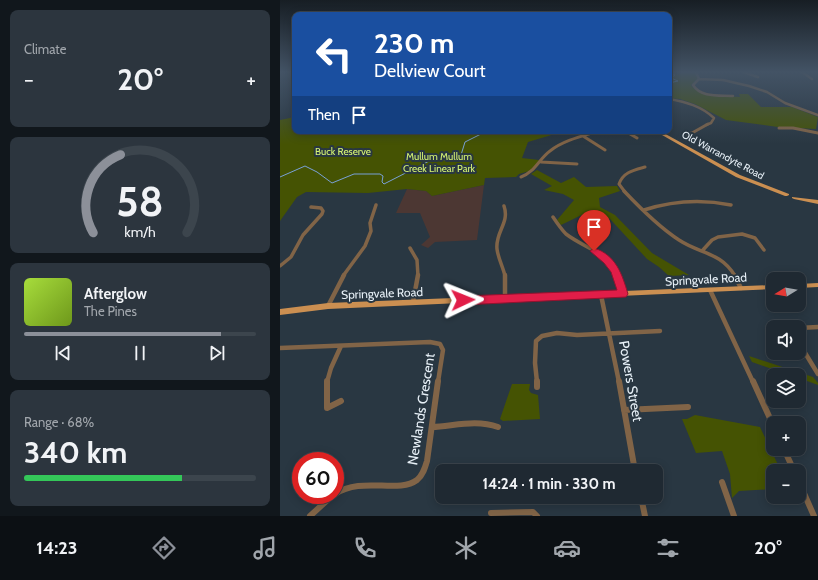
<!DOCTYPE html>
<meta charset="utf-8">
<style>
:root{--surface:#1f2932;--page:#2c353e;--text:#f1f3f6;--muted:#a1a6ac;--line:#3c454d;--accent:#8c9099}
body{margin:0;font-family:Cabin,sans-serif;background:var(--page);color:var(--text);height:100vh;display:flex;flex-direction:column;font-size:15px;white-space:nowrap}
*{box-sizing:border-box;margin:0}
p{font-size:13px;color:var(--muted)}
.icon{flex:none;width:22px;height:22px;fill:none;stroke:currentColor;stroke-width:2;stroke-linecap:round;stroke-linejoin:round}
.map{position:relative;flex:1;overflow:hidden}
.drawer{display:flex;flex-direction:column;gap:10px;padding:10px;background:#11171c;width:280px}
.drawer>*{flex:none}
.hud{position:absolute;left:12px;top:12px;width:380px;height:122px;border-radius:8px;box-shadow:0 2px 10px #0003,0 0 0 1px var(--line);background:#1a4fa0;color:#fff;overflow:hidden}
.needle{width:26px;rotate:259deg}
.tools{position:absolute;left:486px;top:272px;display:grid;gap:8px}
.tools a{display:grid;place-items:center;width:40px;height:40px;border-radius:8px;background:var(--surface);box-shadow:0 2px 10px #0003,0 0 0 1px var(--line);font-size:20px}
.speed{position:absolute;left:12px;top:452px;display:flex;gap:8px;font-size:20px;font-weight:700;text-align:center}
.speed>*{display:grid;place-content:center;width:52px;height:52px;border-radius:50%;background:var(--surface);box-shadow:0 2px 10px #0003,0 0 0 1px var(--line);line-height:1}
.speed .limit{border:6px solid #d22;background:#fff;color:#111}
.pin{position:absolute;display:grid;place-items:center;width:34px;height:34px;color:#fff;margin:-41px -17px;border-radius:50% 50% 50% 0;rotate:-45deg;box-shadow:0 0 4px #0007}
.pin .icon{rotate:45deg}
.me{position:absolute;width:44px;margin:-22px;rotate:88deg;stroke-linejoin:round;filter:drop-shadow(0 0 3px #0008)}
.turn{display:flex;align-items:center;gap:14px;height:84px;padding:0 16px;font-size:18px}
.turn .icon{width:52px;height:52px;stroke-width:2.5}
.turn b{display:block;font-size:28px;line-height:34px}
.then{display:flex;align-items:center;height:38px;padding:0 16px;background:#0003;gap:8px;font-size:15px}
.big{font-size:30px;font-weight:800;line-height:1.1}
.drawer .card{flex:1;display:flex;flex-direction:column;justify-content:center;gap:6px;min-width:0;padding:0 14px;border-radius:8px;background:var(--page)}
.drawer .dial{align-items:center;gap:0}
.dial svg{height:104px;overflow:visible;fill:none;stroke:var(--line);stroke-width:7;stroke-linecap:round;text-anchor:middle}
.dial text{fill:var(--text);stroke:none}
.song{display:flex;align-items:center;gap:12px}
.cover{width:48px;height:48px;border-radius:6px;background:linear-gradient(135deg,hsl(80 70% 55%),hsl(80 70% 35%))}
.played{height:4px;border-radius:2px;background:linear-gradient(90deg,var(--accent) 85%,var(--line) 85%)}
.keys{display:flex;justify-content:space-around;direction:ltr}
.heat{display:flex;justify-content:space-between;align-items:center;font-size:22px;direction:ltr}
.charge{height:6px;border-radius:3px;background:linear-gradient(90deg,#34c759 68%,var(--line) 0)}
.trip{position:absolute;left:155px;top:464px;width:228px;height:40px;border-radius:8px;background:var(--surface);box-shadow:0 2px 10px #0003,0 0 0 1px var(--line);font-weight:800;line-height:40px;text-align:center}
.tab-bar{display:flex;height:64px;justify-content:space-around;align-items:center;background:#0c1014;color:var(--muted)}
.tab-bar .icon{width:28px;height:28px}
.tab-bar .active{color:var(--accent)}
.tab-bar b{font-size:18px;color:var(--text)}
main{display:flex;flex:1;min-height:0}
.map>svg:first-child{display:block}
</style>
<main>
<section class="drawer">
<div class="card"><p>Climate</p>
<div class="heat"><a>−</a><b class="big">20°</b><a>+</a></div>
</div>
<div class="card dial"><svg viewBox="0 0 100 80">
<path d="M14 69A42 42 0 1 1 86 69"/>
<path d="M14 69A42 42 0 0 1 35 9" stroke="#8c9099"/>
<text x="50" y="56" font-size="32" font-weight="700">58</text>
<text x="50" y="72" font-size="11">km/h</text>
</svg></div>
<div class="card">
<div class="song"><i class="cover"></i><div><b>Afterglow</b><p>The Pines</p></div></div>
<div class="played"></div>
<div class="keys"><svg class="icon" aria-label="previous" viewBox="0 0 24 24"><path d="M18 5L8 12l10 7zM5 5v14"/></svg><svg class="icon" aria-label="pause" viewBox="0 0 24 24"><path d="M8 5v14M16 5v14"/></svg><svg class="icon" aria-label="next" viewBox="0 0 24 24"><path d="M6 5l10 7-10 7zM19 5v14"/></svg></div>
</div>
<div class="card"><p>Range · 68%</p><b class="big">340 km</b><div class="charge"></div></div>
</section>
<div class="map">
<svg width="538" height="516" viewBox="0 0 538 516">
<rect width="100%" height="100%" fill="#293742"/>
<path fill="#4c3733" d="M204,185L197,240L155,242L148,248L141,245L150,237L140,213H116L127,189L146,191L152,196Z"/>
<path fill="#455303" d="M400,72H415L418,78L411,85C417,96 448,96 460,97L459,94H468L481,107H512L538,117L536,129L498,127L446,120L415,104L400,99L389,98V75L401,74Z
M15,117V131H285L248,142L242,158L259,160L253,170L239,174L236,177L205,178L204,185L152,196L146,191L127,189L88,193L26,192L17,197L0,221V120Z
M257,170L281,183L294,177L306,187L337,186L340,191L319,198L320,207L335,215L372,253L409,275L389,276L379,267L367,259L330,219L312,210L281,225L277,220L294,200L283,194L264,190L272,186L251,174Z
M469,356L533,377L538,383V385L519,378V375H509L472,362Z
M232,384H250L249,390L251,393L258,395L260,419L223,421L220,419Z
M415,415L480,427L501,471H493V489L459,491L452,498L450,474L442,451L416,453L402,419H407Z"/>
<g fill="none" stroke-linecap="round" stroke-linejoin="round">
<path stroke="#79a1d7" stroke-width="1" d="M389,72L395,75L391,78L398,81L389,83
M0,177L25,166L37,172L52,183L74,174H100L103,176L102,182L104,184L155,158L166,160L181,155L185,142L207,131"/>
<path stroke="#816447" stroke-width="2.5" d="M416,72L419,79
M463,72L478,77
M522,72L532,79
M419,79L443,80L469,86L487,92L505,103L538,115
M419,79L413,85C421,98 440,95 453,96
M389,99C406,102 421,106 434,118L431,123L426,125"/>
<path stroke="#816447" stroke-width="3" d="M499,128H513L538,133
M345,131L357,138
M412,133L428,124
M407,134L412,133V136
M303,136L325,150
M261,162L297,164
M241,177C255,172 259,159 270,151C284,140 303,136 319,131
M345,192L339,184C343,172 354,170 365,167"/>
<path stroke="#816447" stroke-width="3.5" d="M344,191C361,209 379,227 399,240C420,254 441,252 455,276
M224,206C230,223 215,232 217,249C218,258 223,267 225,276
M364,210C392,201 422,199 451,205
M273,217C277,223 281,229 286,234C304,248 330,253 339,276
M130,248L137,260L138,276
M422,251L432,240L438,237L462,234L475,238L484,250
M0,266L11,257L23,235L42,214L43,211L41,208L31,207
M63,276L85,246L91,231L90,223L96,205"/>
<path stroke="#816447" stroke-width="4.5" d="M225,275V299
M338,275L343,294
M454,275L461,288
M430,290L473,382
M321,295L339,382
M133,302L138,275
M48,306L64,275
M519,328L538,327
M519,343L538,374
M0,348L150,342L160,344L163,350L158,382
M47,382L51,368L61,346
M257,382L255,363L256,341L262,336L277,333L297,335L380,331"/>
<path stroke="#816447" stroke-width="6" d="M47,381V408L61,401
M257,381V387
M339,381L355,471
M473,381L493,425
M344,410L408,407
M152,427C174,426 196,419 218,427
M504,449L514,471
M442,482L454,516
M519,482L534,516
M55,494C82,476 118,494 137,480C143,475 145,468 147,461L158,381
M361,497L365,516
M211,513L253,512L257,516
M30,516L53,495"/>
<path fill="#cb8f51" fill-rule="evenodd" d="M375,131H380L460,175L509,194V195L507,196H505L456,177Z
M512,197L538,200V204L514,199L512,198Z
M538,283V287L519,288V284Z
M493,285V289L48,309L0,315V309L48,303Z"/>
</g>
<linearGradient id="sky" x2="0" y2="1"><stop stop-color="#171e24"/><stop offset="0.5" stop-color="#435365"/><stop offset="1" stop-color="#435365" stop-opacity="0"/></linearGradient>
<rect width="538" height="144" fill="url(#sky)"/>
<path fill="#e11d48" stroke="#92132f" d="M314,248C336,255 342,274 348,294L346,297L183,305L179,303L178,300L179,297L183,296L337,290L331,272L324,263L310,251Z"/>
<g text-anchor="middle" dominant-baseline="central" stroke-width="4" stroke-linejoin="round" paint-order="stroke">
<g font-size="10" fill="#d5f373" stroke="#293742">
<text x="63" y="151">Buck Reserve</text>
<text x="159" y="156">Mullum Mullum<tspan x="159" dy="12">Creek Linear Park</tspan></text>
</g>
<g font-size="10" fill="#e7f0f7" stroke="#293742">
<text transform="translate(443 155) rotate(28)">Old Warrandyte Road</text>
</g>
<g font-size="12" fill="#e7f0f7" stroke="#293742">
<text transform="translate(426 279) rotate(-3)">Springvale Road</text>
<text transform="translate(102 293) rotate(-2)">Springvale Road</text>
</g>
<g font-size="14" fill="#e7f0f7" stroke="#293742">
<text transform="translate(351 381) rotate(80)">Powers Street</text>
<text transform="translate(141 409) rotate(-81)">Newlands Crescent</text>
</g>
</g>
</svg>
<div class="tools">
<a><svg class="needle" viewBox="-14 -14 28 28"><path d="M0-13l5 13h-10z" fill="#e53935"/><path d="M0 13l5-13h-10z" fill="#a1a6ac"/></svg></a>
<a><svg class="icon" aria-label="sound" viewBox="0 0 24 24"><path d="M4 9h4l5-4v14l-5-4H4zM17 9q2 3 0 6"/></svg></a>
<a><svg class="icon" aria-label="layers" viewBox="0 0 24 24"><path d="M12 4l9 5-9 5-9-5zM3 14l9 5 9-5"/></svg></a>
<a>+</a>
<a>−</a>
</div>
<div class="speed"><div class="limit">60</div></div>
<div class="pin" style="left:314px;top:251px;background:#d93025"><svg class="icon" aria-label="arrive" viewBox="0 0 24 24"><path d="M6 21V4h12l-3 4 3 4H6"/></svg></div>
<svg class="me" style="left:183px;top:300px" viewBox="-20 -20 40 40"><path d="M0-17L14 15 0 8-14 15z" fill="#e11d48" stroke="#fff" stroke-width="4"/></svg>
<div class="trip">14:24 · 1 min · 330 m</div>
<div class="hud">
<div class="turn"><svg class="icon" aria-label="left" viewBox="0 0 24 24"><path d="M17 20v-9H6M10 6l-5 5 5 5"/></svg><div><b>230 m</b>Dellview Court</div></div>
<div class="then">Then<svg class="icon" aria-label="arrive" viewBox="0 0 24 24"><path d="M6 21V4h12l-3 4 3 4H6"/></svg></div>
</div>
</div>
</main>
<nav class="tab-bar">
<b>14:23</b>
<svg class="icon active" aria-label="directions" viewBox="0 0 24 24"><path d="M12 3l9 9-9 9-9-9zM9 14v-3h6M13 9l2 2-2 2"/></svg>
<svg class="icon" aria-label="music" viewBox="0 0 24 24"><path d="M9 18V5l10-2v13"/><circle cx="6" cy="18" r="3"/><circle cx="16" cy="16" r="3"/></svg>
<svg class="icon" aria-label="phone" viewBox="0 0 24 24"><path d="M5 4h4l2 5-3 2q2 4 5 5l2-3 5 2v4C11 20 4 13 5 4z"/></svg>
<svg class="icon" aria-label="climate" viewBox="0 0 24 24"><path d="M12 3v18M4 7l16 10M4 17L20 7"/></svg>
<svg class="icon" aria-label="car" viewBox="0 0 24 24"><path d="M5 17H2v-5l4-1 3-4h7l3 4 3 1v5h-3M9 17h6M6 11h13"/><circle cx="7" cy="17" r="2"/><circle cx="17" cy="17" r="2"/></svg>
<svg class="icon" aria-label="filters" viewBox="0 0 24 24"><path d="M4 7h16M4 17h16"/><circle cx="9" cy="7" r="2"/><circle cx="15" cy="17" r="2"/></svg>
<b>20°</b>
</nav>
